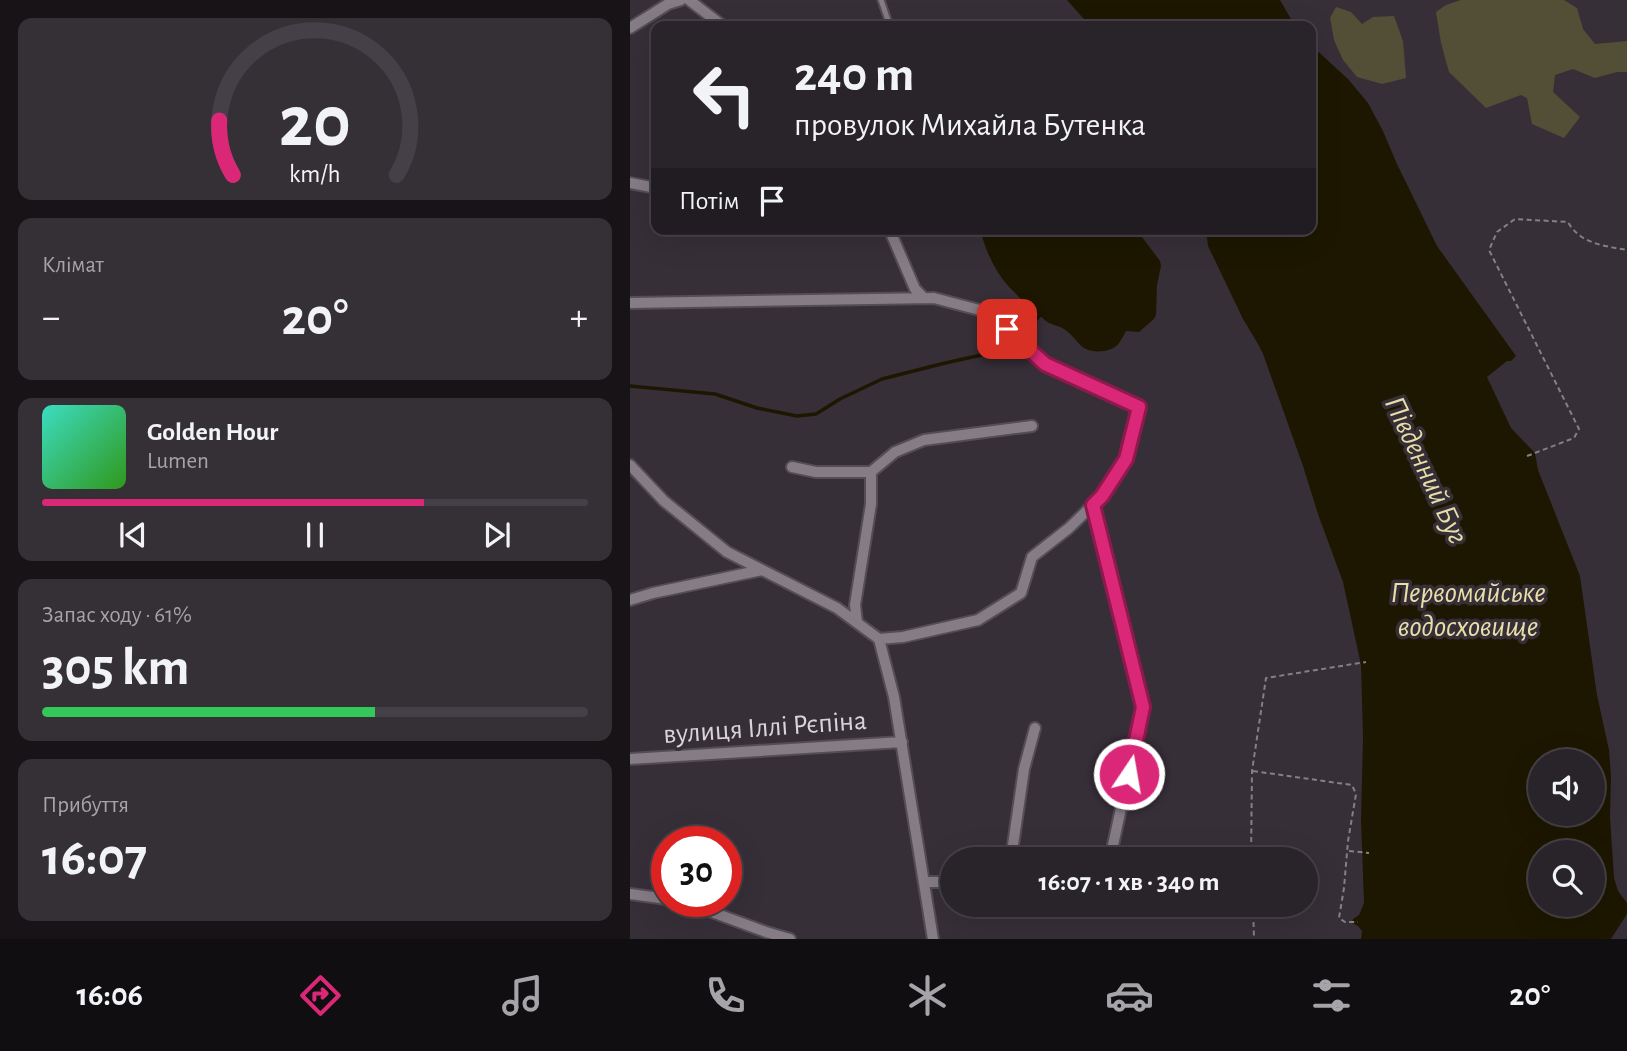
<!DOCTYPE html>
<html lang="uk">
<meta charset="utf-8">
<style>
:root{--surface:#29232a;--page:#352f36;--text:#f1f3f6;--muted:#a5a4a8;--line:#454047;--accent:#db2777}
body{margin:0;font-family:"Alegreya Sans",sans-serif;background:var(--page);color:var(--text);height:100vh;display:flex;flex-direction:column;font-size:26px;white-space:nowrap}
*{box-sizing:border-box;margin:0}
p{font-size:23px;color:var(--muted)}
.icon{flex:none;width:38px;height:38px;fill:none;stroke:currentColor;stroke-width:2;stroke-linecap:round;stroke-linejoin:round}
.map{position:relative;flex:1;overflow:hidden}
.drawer{display:flex;flex-direction:column;gap:18px;padding:18px;background:#171317;width:630px}
.drawer>*{flex:none}
.hud{position:absolute;left:21px;top:21px;width:665px;height:214px;border-radius:14px;box-shadow:0 7px 28px #0002,0 0 0 2px var(--line);background:#29232a;color:var(--text);overflow:hidden}
.tools{position:absolute;left:898px;top:749px;display:grid;gap:14px}
.tools a{display:grid;place-items:center;width:77px;height:77px;border-radius:50%;background:var(--surface);box-shadow:0 7px 28px #0002,0 0 0 2px var(--line);font-size:35px}
.speed{position:absolute;left:21px;top:826px;display:flex;gap:14px;font-size:35px;font-weight:700;text-align:center}
.speed>*{display:grid;place-content:center;width:91px;height:91px;border-radius:50%;background:var(--surface);box-shadow:0 7px 28px #0002,0 0 0 2px var(--line);line-height:1}
.speed .limit{border:10px solid #d22;background:#fff;color:#111}
.pin{position:absolute;display:grid;place-items:center;width:60px;height:60px;color:#fff;margin:-30px;border-radius:14px;box-shadow:0 4px 10px #0006}
.me{position:absolute;width:77px;margin:-38px;rotate:12deg;stroke-linejoin:round;filter:drop-shadow(0 0 5px #0008)}
.turn{display:flex;align-items:center;gap:24px;height:147px;padding:0 28px;font-size:32px}
.turn .icon{width:91px;height:91px;stroke-width:2.5}
.turn b{display:block;font-size:49px;line-height:60px}
.then{display:flex;align-items:center;height:66px;padding:0 28px;background:#0003;gap:14px;font-size:26px}
.big{font-size:52px;font-weight:700;line-height:1.1}
.drawer .widget{flex:1;display:flex;flex-direction:column;justify-content:center;gap:10px;min-width:0;padding:0 24px;border-radius:14px;background:var(--page)}
.drawer .dial{align-items:center;gap:0}
.dial svg{height:182px;overflow:visible;fill:none;stroke:var(--line);stroke-width:7;stroke-linecap:round;text-anchor:middle}
.dial text{fill:var(--text);stroke:none}
.song{display:flex;align-items:center;gap:21px}
.cover{width:84px;height:84px;border-radius:10px;background:linear-gradient(135deg,hsl(170 70% 55%),hsl(110 70% 35%))}
.played{height:7px;border-radius:4px;background:linear-gradient(90deg,var(--accent) 70%,var(--line) 70%)}
.keys{display:flex;justify-content:space-around;direction:ltr}
.heat{display:flex;justify-content:space-between;align-items:center;font-size:38px;direction:ltr}
.charge{height:10px;border-radius:5px;background:linear-gradient(90deg,#34c759 61%,var(--line) 0)}
.trip{position:absolute;left:310px;top:847px;width:378px;height:70px;border-radius:35px;background:var(--surface);box-shadow:0 7px 28px #0002,0 0 0 2px var(--line);font-weight:700;line-height:70px;text-align:center}
.menu{display:flex;height:112px;justify-content:space-around;align-items:center;background:#100e11;color:var(--muted)}
.menu .icon{width:49px;height:49px}
.menu .current{color:var(--accent)}
.menu b{font-size:32px;color:var(--text)}
main{display:flex;flex:1;min-height:0}
.map>svg:first-child{display:block}
</style>
<main>
<section class="drawer">
<div class="widget dial"><svg viewBox="0 0 100 80">
<path d="M14 69A42 42 0 1 1 86 69"/>
<path d="M14 69A42 42 0 0 1 8 45" stroke="#db2777"/>
<text x="50" y="56" font-size="32" font-weight="700">20</text>
<text x="50" y="72" font-size="11">km/h</text>
</svg></div>
<div class="widget"><p>Клімат</p>
<div class="heat"><a>−</a><b class="big">20°</b><a>+</a></div>
</div>
<div class="widget">
<div class="song"><i class="cover"></i><div><b>Golden Hour</b><p>Lumen</p></div></div>
<div class="played"></div>
<div class="keys"><svg class="icon" aria-label="previous" viewBox="0 0 24 24"><path d="M18 5L8 12l10 7zM5 5v14"/></svg><svg class="icon" aria-label="pause" viewBox="0 0 24 24"><path d="M8 5v14M16 5v14"/></svg><svg class="icon" aria-label="next" viewBox="0 0 24 24"><path d="M6 5l10 7-10 7zM19 5v14"/></svg></div>
</div>
<div class="widget"><p>Запас ходу · 61%</p><b class="big">305 km</b><div class="charge"></div></div>
<div class="widget"><p>Прибуття</p><b class="big">16:07</b></div>
</section>
<div class="map">
<svg width="997" height="939" viewBox="0 0 997 939">
<rect width="100%" height="100%" fill="#372f38"/>
<path fill="#534e36" d="M831,0H934L947,8L953,29L965,44L997,41V72H987L965,78L943,69L925,75L923,92L950,117L934,138L902,124L897,98L891,95L856,108L819,72L811,43L806,12L816,5Z
M706,7L721,12L732,24L743,17L764,16L773,41L776,78L752,84L727,77L713,60L704,40L700,18Z"/>
<path fill="#1d1701" fill-rule="evenodd" d="M437,0H650L665,26H460Z
M681,45L718,79L738,103L753,131L767,164L807,246L886,356L881,361H877L857,377L881,428L905,453L908,470L950,576L967,695L979,750L981,777L980,817L984,878L988,891L997,903V914L981,939H731L732,931L728,926L722,923L723,919L729,915L734,903L731,820L733,737L731,665L713,582L689,517L673,466L633,354L628,344L613,319L578,246L576,229H681ZM910,761H962V814H910ZM910,852H962V905H910Z
M350,229H506L530,261L531,266L527,285L526,315L524,319L509,332L496,331C489,344 488,348 474,351C449,354 450,340 434,329C429,326 423,325 419,323C407,315 376,286 369,274C360,260 354,245 350,229Z"/>
<g fill="none" stroke-linecap="round" stroke-linejoin="round">
<path stroke="#1d1701" stroke-width="3.5" d="M390,337L412,313
M0,386L85,394L127,408L167,416L186,414L210,399L252,379L311,364L365,352L385,342"/>
<defs>
<path id="service" d="M251,0L260,26"/>
<path id="minor" d="M59,0L93,26
M0,28L38,4L51,0
M0,183L26,188
M257,229L261,233L285,289L293,297
M0,303L304,298L357,312L415,364L509,407L496,459L472,496L439,528L402,557L391,593L348,620L273,637L249,639
M0,465L34,501L97,552L207,608L249,639L264,697L303,939
M162,467L186,472H241
M463,505L513,707L480,859
M0,600L23,593L132,570
M227,622L225,605L241,504V472L265,452L294,440L402,426
M0,759L272,742
M381,859L394,769L405,728
M294,882H322
M0,894L37,899
M52,901L136,932L160,939"/>
</defs>
<use href="#service" stroke="#544d55" stroke-width="9"/>
<use href="#minor" stroke="#544d55" stroke-width="14"/>
<path stroke="#857f86" stroke-width="2" stroke-dasharray="5 3.5" stroke-linecap="butt" d="M897,456L944,438L949,429L859,250L867,232L885,219L938,222C950,244 975,246 997,250
M623,771L722,785L726,794L718,841L714,888L709,918L715,922H728
M719,851L739,853
M621,859L622,771L636,678L736,662
M623,905L624,939"/>
<use href="#service" stroke="#857c85" stroke-width="5"/>
<use href="#minor" stroke="#857c85" stroke-width="10"/>
</g>
<g fill="none" stroke-linecap="round" stroke-linejoin="round">
<defs>
<path id="route" d="M377,329L415,364L509,407L496,459L472,496L463,505L513,707L499,774"/>
</defs>
<use href="#route" stroke="#8e194d" stroke-width="18"/>
<use href="#route" stroke="#db2777" stroke-width="12"/>
</g>
<g text-anchor="middle" dominant-baseline="central" stroke-width="7" stroke-linejoin="round" paint-order="stroke">
<g font-size="28" fill="#d9d4da" stroke="#372f38">
<text transform="translate(135 728) rotate(-4)">вулиця Іллі Рєпіна</text>
</g>
<g font-size="30" font-style="italic" fill="#e9dea8" stroke="#372f38">
<text transform="translate(796 470) rotate(65)">Південний Буг</text>
<text x="838" y="593">Первомайське<tspan x="838" dy="34">водосховище</tspan></text>
</g>
</g>
</svg>
<div class="tools">
<a><svg class="icon" aria-label="sound" viewBox="0 0 24 24"><path d="M4 9h4l5-4v14l-5-4H4zM17 9q2 3 0 6"/></svg></a>
<a><svg class="icon" aria-label="search" viewBox="0 0 24 24"><circle cx="10" cy="10" r="6"/><path d="M15 15l6 6"/></svg></a>
</div>
<div class="speed"><div class="limit">30</div></div>
<div class="pin" style="left:377px;top:329px;background:#d93025"><svg class="icon" aria-label="arrive" viewBox="0 0 24 24"><path d="M6 21V4h12l-3 4 3 4H6"/></svg></div>
<svg class="me" style="left:499px;top:774px" viewBox="-20 -20 40 40"><circle r="17" fill="#db2777" stroke="#fff" stroke-width="3"/><path d="M0-11L8 9 0 5-8 9z" fill="#fff"/></svg>
<div class="trip">16:07 · 1 хв · 340 m</div>
<div class="hud">
<div class="turn"><svg class="icon" aria-label="left" viewBox="0 0 24 24"><path d="M17 20v-9H6M10 6l-5 5 5 5"/></svg><div><b>240 m</b>провулок Михайла Бутенка</div></div>
<div class="then">Потім<svg class="icon" aria-label="arrive" viewBox="0 0 24 24"><path d="M6 21V4h12l-3 4 3 4H6"/></svg></div>
</div>
</div>
</main>
<nav class="menu">
<b>16:06</b>
<svg class="icon current" aria-label="directions" viewBox="0 0 24 24"><path d="M12 3l9 9-9 9-9-9zM9 14v-3h6M13 9l2 2-2 2"/></svg>
<svg class="icon" aria-label="music" viewBox="0 0 24 24"><path d="M9 18V5l10-2v13"/><circle cx="6" cy="18" r="3"/><circle cx="16" cy="16" r="3"/></svg>
<svg class="icon" aria-label="phone" viewBox="0 0 24 24"><path d="M5 4h4l2 5-3 2q2 4 5 5l2-3 5 2v4C11 20 4 13 5 4z"/></svg>
<svg class="icon" aria-label="climate" viewBox="0 0 24 24"><path d="M12 3v18M4 7l16 10M4 17L20 7"/></svg>
<svg class="icon" aria-label="car" viewBox="0 0 24 24"><path d="M5 17H2v-5l4-1 3-4h7l3 4 3 1v5h-3M9 17h6M6 11h13"/><circle cx="7" cy="17" r="2"/><circle cx="17" cy="17" r="2"/></svg>
<svg class="icon" aria-label="filters" viewBox="0 0 24 24"><path d="M4 7h16M4 17h16"/><circle cx="9" cy="7" r="2"/><circle cx="15" cy="17" r="2"/></svg>
<b>20°</b>
</nav>
